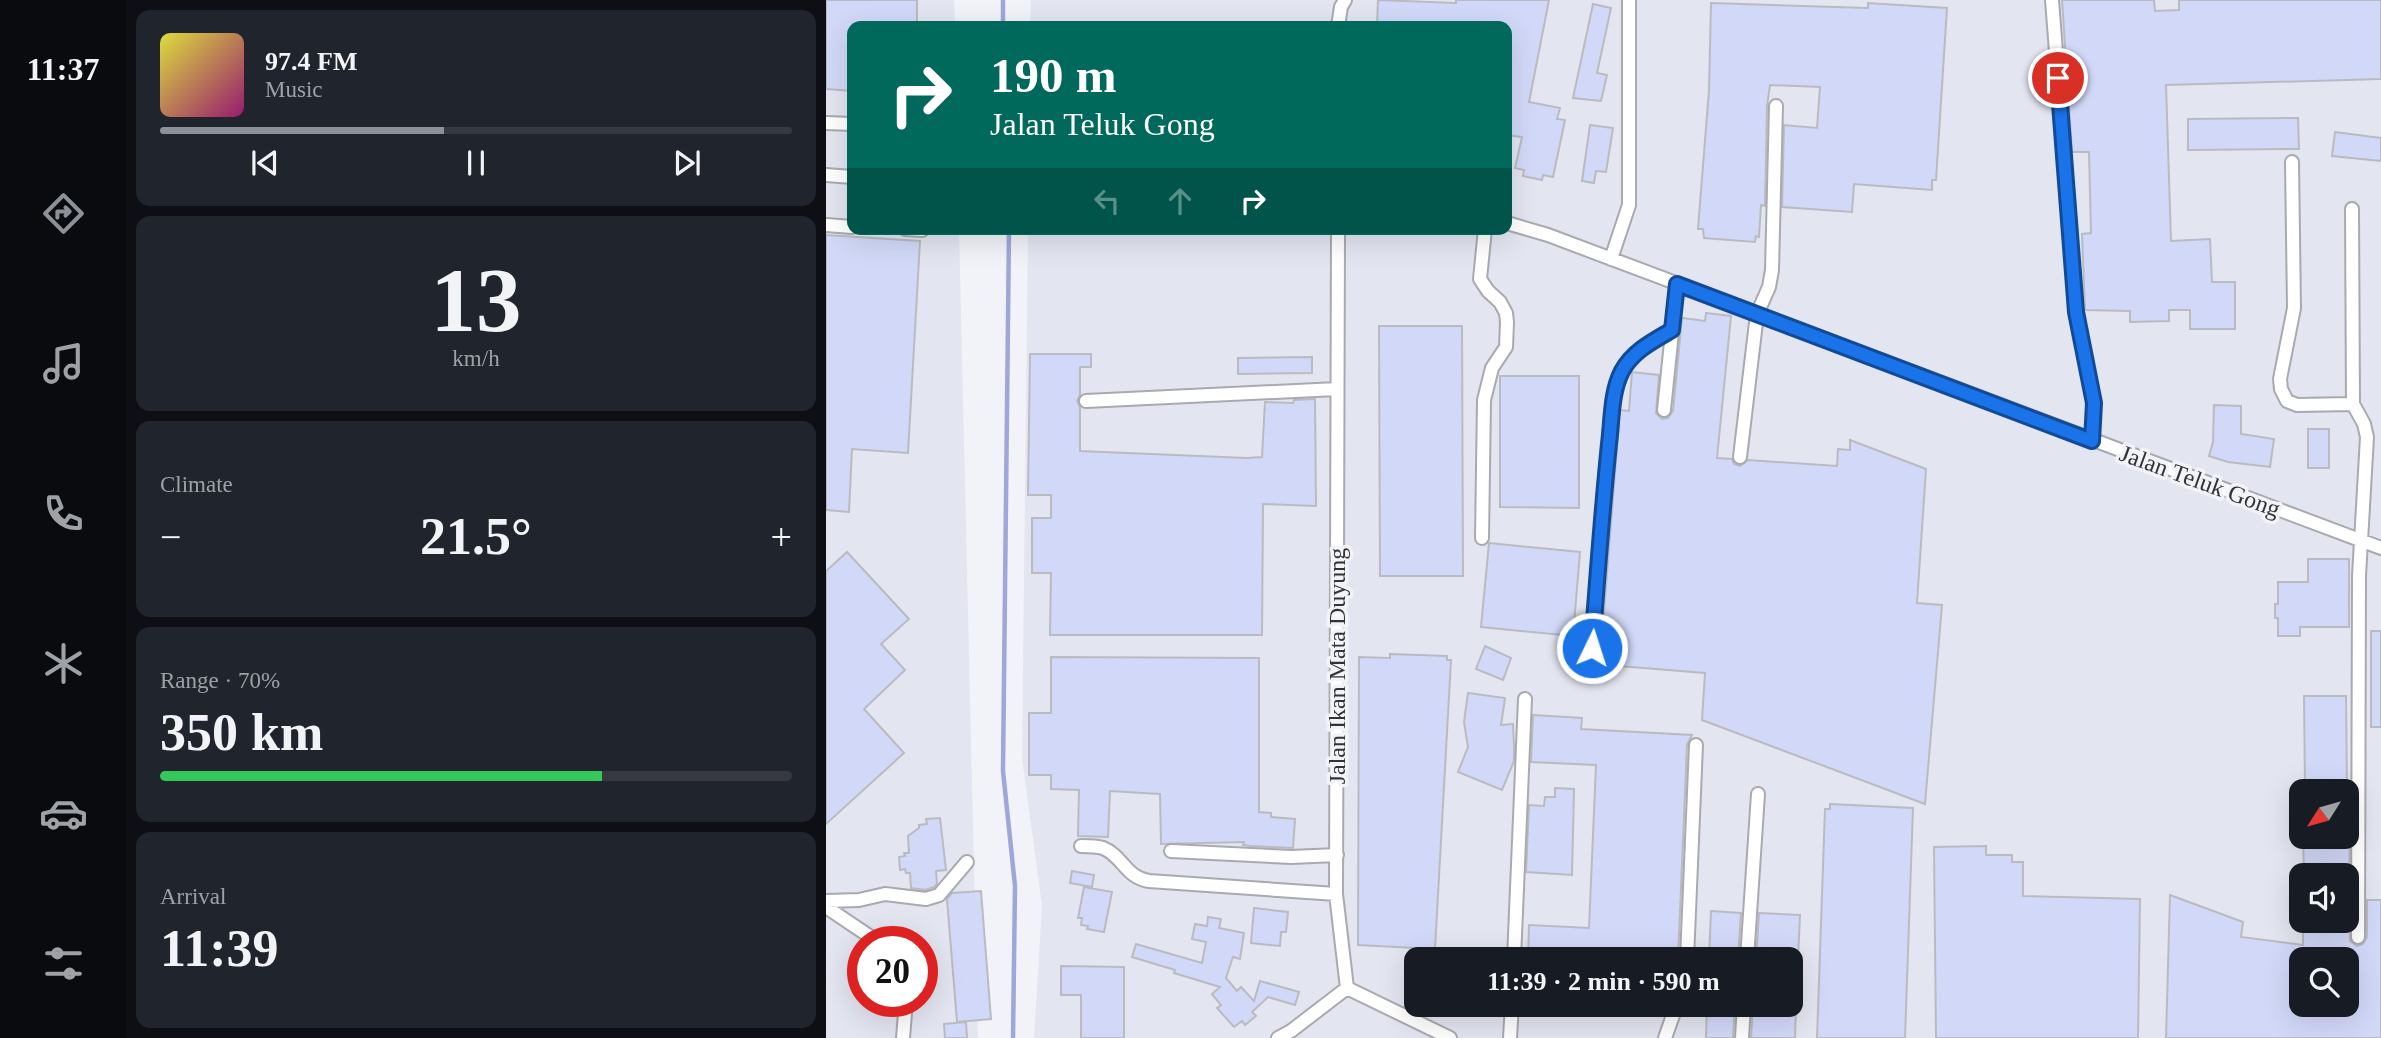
<!DOCTYPE html>
<meta charset="utf-8">
<style>
:root{--surface:#171b24;--page:#20242c;--text:#f1f3f6;--muted:#9ea1a6;--line:#363941;--accent:#8c9099}
body{margin:0;font-family:"Times New Roman",serif;background:var(--page);color:var(--text);height:100vh;display:flex;flex-direction:column;font-size:26px;white-space:nowrap}
*{box-sizing:border-box;margin:0}
p{font-size:23px;color:var(--muted)}
.icon{flex:none;width:38px;height:38px;fill:none;stroke:currentColor;stroke-width:2;stroke-linecap:round;stroke-linejoin:round}
.map{position:relative;flex:1;overflow:hidden}
.side{display:flex;flex-direction:column;gap:10px;padding:10px;background:#0d0f14;width:700px}
.side>*{flex:none}
.banner{position:absolute;left:21px;top:21px;width:665px;height:214px;border-radius:14px;box-shadow:0 7px 28px #0002;background:#00695c;color:#fff;overflow:hidden}
.needle{width:46px;rotate:233deg}
.controls{position:absolute;left:1463px;top:779px;display:grid;gap:14px}
.controls a{display:grid;place-items:center;width:70px;height:70px;border-radius:14px;background:var(--surface);box-shadow:0 7px 28px #0002;font-size:35px}
.speed{position:absolute;left:21px;top:926px;display:flex;gap:14px;font-size:35px;font-weight:700;text-align:center}
.speed>*{display:grid;place-content:center;width:91px;height:91px;border-radius:50%;background:var(--surface);box-shadow:0 7px 28px #0002;line-height:1}
.speed .limit{border:10px solid #d22;background:#fff;color:#111}
.pin{position:absolute;display:grid;place-items:center;width:60px;height:60px;color:#fff;margin:-30px;border:4px solid #fff;border-radius:50%;box-shadow:0 2px 7px #0007}
.me{position:absolute;width:77px;margin:-38px;rotate:4deg;stroke-linejoin:round;filter:drop-shadow(0 0 5px #0008)}
.turn{display:flex;align-items:center;gap:24px;height:147px;padding:0 28px;font-size:32px}
.turn .icon{width:91px;height:91px;stroke-width:2.5}
.turn b{display:block;font-size:49px;line-height:60px}
.lanes{display:flex;align-items:center;height:66px;padding:0 28px;background:#0003;justify-content:center;gap:35px;direction:ltr}
.lanes .off{opacity:.35}
.big{font-size:52px;font-weight:700;line-height:1.1}
.side .card{flex:1;display:flex;flex-direction:column;justify-content:center;gap:10px;min-width:0;padding:0 24px;border-radius:14px;background:var(--page)}
.side .dial{align-items:center;gap:0}
.dial b{font-size:91px;line-height:1}
.song{display:flex;align-items:center;gap:21px}
.cover{width:84px;height:84px;border-radius:10px;background:linear-gradient(135deg,hsl(60 70% 55%),hsl(320 70% 35%))}
.played{height:7px;border-radius:4px;background:linear-gradient(90deg,var(--accent) 45%,var(--line) 45%)}
.keys{display:flex;justify-content:space-around;direction:ltr}
.heat{display:flex;justify-content:space-between;align-items:center;font-size:38px;direction:ltr}
.charge{height:10px;border-radius:5px;background:linear-gradient(90deg,#34c759 70%,var(--line) 0)}
.trip{position:absolute;left:578px;top:947px;width:399px;height:70px;border-radius:14px;background:var(--surface);box-shadow:0 7px 28px #0002;font-weight:700;line-height:70px;text-align:center}
main{display:flex;flex:1;min-height:0}
.dock{display:flex;flex-direction:column;width:126px;justify-content:space-around;align-items:center;background:#090b0e;color:var(--muted)}
.dock .icon{width:49px;height:49px}
.dock .active{color:var(--accent)}
.dock b{font-size:32px;color:var(--text)}
.map>svg:first-child{display:block}
</style>
<main>
<nav class="dock">
<b>11:37</b>
<svg class="icon active" aria-label="directions" viewBox="0 0 24 24"><path d="M12 3l9 9-9 9-9-9zM9 14v-3h6M13 9l2 2-2 2"/></svg>
<svg class="icon" aria-label="music" viewBox="0 0 24 24"><path d="M9 18V5l10-2v13"/><circle cx="6" cy="18" r="3"/><circle cx="16" cy="16" r="3"/></svg>
<svg class="icon" aria-label="phone" viewBox="0 0 24 24"><path d="M5 4h4l2 5-3 2q2 4 5 5l2-3 5 2v4C11 20 4 13 5 4z"/></svg>
<svg class="icon" aria-label="climate" viewBox="0 0 24 24"><path d="M12 3v18M4 7l16 10M4 17L20 7"/></svg>
<svg class="icon" aria-label="car" viewBox="0 0 24 24"><path d="M5 17H2v-5l4-1 3-4h7l3 4 3 1v5h-3M9 17h6M6 11h13"/><circle cx="7" cy="17" r="2"/><circle cx="17" cy="17" r="2"/></svg>
<svg class="icon" aria-label="filters" viewBox="0 0 24 24"><path d="M4 7h16M4 17h16"/><circle cx="9" cy="7" r="2"/><circle cx="15" cy="17" r="2"/></svg>
</nav>
<section class="side">
<div class="card">
<div class="song"><i class="cover"></i><div><b>97.4 FM</b><p>Music</p></div></div>
<div class="played"></div>
<div class="keys"><svg class="icon" aria-label="previous" viewBox="0 0 24 24"><path d="M18 5L8 12l10 7zM5 5v14"/></svg><svg class="icon" aria-label="pause" viewBox="0 0 24 24"><path d="M8 5v14M16 5v14"/></svg><svg class="icon" aria-label="next" viewBox="0 0 24 24"><path d="M6 5l10 7-10 7zM19 5v14"/></svg></div>
</div>
<div class="card dial"><b>13</b><p>km/h</p></div>
<div class="card"><p>Climate</p>
<div class="heat"><a>−</a><b class="big">21.5°</b><a>+</a></div>
</div>
<div class="card"><p>Range · 70%</p><b class="big">350 km</b><div class="charge"></div></div>
<div class="card"><p>Arrival</p><b class="big">11:39</b></div>
</section>
<div class="map">
<svg width="1555" height="1038" viewBox="0 0 1555 1038">
<rect width="100%" height="100%" fill="#f2f3f8"/>
<path fill="#e3e5f1" fill-rule="evenodd" d="M0,0H128L129,26H26V229H133L152,1038H0ZM37,942H96V1001H37Z
M205,0H1555V1038H208L216,906L196,758L202,229H681V26H204ZM1475,791H1521V836H1475ZM1475,875H1521V920H1475ZM590,959H964V1004H590ZM1475,959H1521V1004H1475Z"/>
<g fill="none" stroke-linecap="round" stroke-linejoin="round">
<path stroke="#9ea7da" stroke-width="4.5" d="M177,0V26
M183,229L177,771L189,886L187,1038"/>
</g>
<path fill="#d2d9f8" stroke="#babbc0" stroke-width="2" fill-rule="evenodd" d="M0,0H91V26H26V91L0,89Z
M552,0L630,3V0H723L703,102L734,108L731,119L739,120L727,177L717,175L716,180L697,176L698,170L689,168L696,137L681,135V26H551Z
M1236,0H1328L1329,11L1353,10V0H1555V79L1340,85L1345,241L1384,239L1386,282H1409V329H1364V310H1343V321L1304,322V311L1259,310L1256,234L1265,233L1263,152H1246Z
M885,3L1042,8V3L1121,8L1110,180H1106V190L1028,184L1026,212L956,207L958,125L991,128L994,87L944,85L941,106L939,206L935,205L933,237L930,236L929,242L878,238L877,229H872L883,90Z
M767,4L785,8L771,73L781,75L775,101L747,98Z
M1472,118L1473,149L1362,150V119Z
M764,125L787,128L780,172L770,171L768,183L756,181Z
M1509,132L1555,138V161L1506,156Z
M0,235L94,241L82,453L26,449L23,512L0,510Z
M880,313L905,316L891,458L906,459L908,464L914,466L922,460L1011,466L1012,449L1024,450V440L1100,469L1091,603L1116,605L1099,804L876,720L879,673L768,664L769,656L775,649L794,410L803,411L806,372L833,375L830,413L836,419L842,418L847,411L856,318L879,321Z
M553,326H636L637,576H554Z
M204,354H265V367H254V395L251,401L254,407V451L421,458L436,457L439,402L467,403L468,400L489,399L490,506L437,504L436,635H224L225,573H206V518H225V495H202Z
M486,357V373L412,374V358Z
M674,376H753V508L674,507Z
M1388,405L1415,406V434L1448,439L1444,467L1402,462L1383,456L1387,442Z
M1482,429H1503V468H1482Z
M663,543L754,552L747,636L655,627Z
M21,552L83,619L55,644L79,670L38,709L78,753L0,824V571Z
M1482,559H1523V627H1474V636H1452V618H1449V604H1452V582H1482Z
M1545,631H1555V727H1545Z
M659,646L685,658L677,680L650,669Z
M564,654L621,656V660H625L609,949L532,945L533,657L564,658Z
M225,657L433,658V812L445,813V817L469,819L467,848L425,846L417,845L418,842L335,844L334,794L284,791L282,837L252,836L253,790L225,789V775H203V713H225Z
M642,693L679,698L675,725L687,724L688,747V761L676,790L632,772L642,747L638,722Z
M1478,696H1520L1521,788H1479Z
M707,715L756,718L755,729L866,735L861,745L852,959H702L703,925L763,928L770,765L705,762Z
M729,788L748,789L746,875L700,872L703,805L718,806L719,797H729Z
M1004,804L1087,808L1079,1038H991L999,809H1004Z
M114,818L120,870L110,871L111,884L108,887L99,890L85,888L84,873H80L79,869L74,870L73,857L79,856L78,853H83L82,836L93,828V825L101,824L100,819Z
M1477,836H1524L1523,875H1478Z
M1160,846V855H1186V862H1197V896L1314,899L1312,1038H1110L1108,847Z
M246,871L268,875L266,887L244,883Z
M258,887L286,892L278,932L261,929L262,926L255,925L256,918H252Z
M155,891L165,1019L131,1022L121,899L126,893Z
M1344,895L1417,922L1415,937L1477,945V920H1521V900H1523L1524,941L1531,946L1537,944L1541,937V900H1555V1038H1340ZM1472,959H1521V1004H1471Z
M428,908L462,912L460,932H455L454,946L425,943Z
M885,911L915,913L912,959H883Z
M933,913L974,915L972,959H930Z
M382,917L395,919L393,928L418,933L414,959L407,957L400,978L411,991L415,987L428,1001L434,981L473,992L469,1005L442,997L426,1012L430,1016L419,1025L416,1021L408,1027L391,1008L395,1005L386,994L394,987L348,973L349,970L306,957L310,944L376,963L380,942L366,939L369,924L381,926Z
M235,966L298,967V1038H255V995H235Z
M881,1004H909L907,1038H880Z
M927,1004H970L969,1038H925Z
M140,1022L141,1038H119L118,1024Z"/>
<g fill="none" stroke-linecap="round" stroke-linejoin="round">
<defs>
<path id="minor" d="M1226,0L1250,312L1268,403L1266,441
M512,26L515,7L519,0
M0,123L26,124
M1466,162L1468,308L1454,379L1455,389L1461,401L1471,405L1527,404L1538,424L1541,437L1533,576L1532,937
M0,175L26,177
M1526,209L1527,404
M681,223L722,235L1555,548
M0,225L26,227
M79,229L96,230
M512,229L510,894L521,988L624,1038
M785,259L803,205V0
M260,401L511,389
M838,410L851,284
M914,457L931,314L943,287L946,270L950,106
M656,538L658,400L666,368L680,347L681,322L680,313L674,302L662,291L654,279L659,229
M766,648C771,582 775,515 782,449C785,424 784,394 796,371C807,351 827,341 846,330
M255,846C262,846 270,846 277,848C297,856 299,877 323,881L510,894
M345,851L465,857L511,855
M0,901L33,900L59,894L100,899L113,895L141,862
M0,907L52,942
M688,959L699,699
M861,959L870,745
M921,959L932,794
M77,1038L80,1001
M452,1038L465,1031L521,988
M684,1038L686,1004
M839,1038L851,1004
M916,1038L918,1004"/>
</defs>
<use href="#minor" stroke="#a9aaaf" stroke-width="16"/>
<use href="#minor" stroke="#fff" stroke-width="12"/>
</g>
<g fill="none" stroke-linecap="round" stroke-linejoin="round">
<defs>
<path id="route" d="M766,648C771,580 776,512 783,444C786,420 785,392 796,371C807,351 827,341 846,330L851,284L1266,441L1268,403L1250,312L1232,78"/>
</defs>
<use href="#route" stroke="#114b97" stroke-width="18"/>
<use href="#route" stroke="#1a73e8" stroke-width="12"/>
</g>
<g text-anchor="middle" dominant-baseline="central" stroke-width="7" stroke-linejoin="round" paint-order="stroke">
<g font-size="24" fill="#333335" stroke="#f2f3f8">
<text transform="translate(1374 481) rotate(20)">Jalan Teluk Gong</text>
<text transform="translate(511 666) rotate(-90)">Jalan Ikan Mata Duyung</text>
</g>
</g>
</svg>
<div class="controls">
<a><svg class="needle" viewBox="-14 -14 28 28"><path d="M0-13l5 13h-10z" fill="#e53935"/><path d="M0 13l5-13h-10z" fill="#9ea1a6"/></svg></a>
<a><svg class="icon" aria-label="sound" viewBox="0 0 24 24"><path d="M4 9h4l5-4v14l-5-4H4zM17 9q2 3 0 6"/></svg></a>
<a><svg class="icon" aria-label="search" viewBox="0 0 24 24"><circle cx="10" cy="10" r="6"/><path d="M15 15l6 6"/></svg></a>
</div>
<div class="speed"><div class="limit">20</div></div>
<div class="pin" style="left:1232px;top:78px;background:#d93025"><svg class="icon" aria-label="arrive" viewBox="0 0 24 24"><path d="M6 21V4h12l-3 4 3 4H6"/></svg></div>
<svg class="me" style="left:766px;top:648px" viewBox="-20 -20 40 40"><circle r="17" fill="#1a73e8" stroke="#fff" stroke-width="3"/><path d="M0-11L8 9 0 5-8 9z" fill="#fff"/></svg>
<div class="trip">11:39 · 2 min · 590 m</div>
<div class="banner">
<div class="turn"><svg class="icon" aria-label="right" viewBox="0 0 24 24"><path d="M7 20v-9h11M14 6l5 5-5 5"/></svg><div><b>190 m</b>Jalan Teluk Gong</div></div>
<div class="lanes"><svg class="icon off" aria-label="left" viewBox="0 0 24 24"><path d="M17 20v-9H6M10 6l-5 5 5 5"/></svg><svg class="icon off" aria-label="ahead" viewBox="0 0 24 24"><path d="M12 20V5M6 11l6-6 6 6"/></svg><svg class="icon" aria-label="right" viewBox="0 0 24 24"><path d="M7 20v-9h11M14 6l5 5-5 5"/></svg></div>
</div>
</div>
</main>
